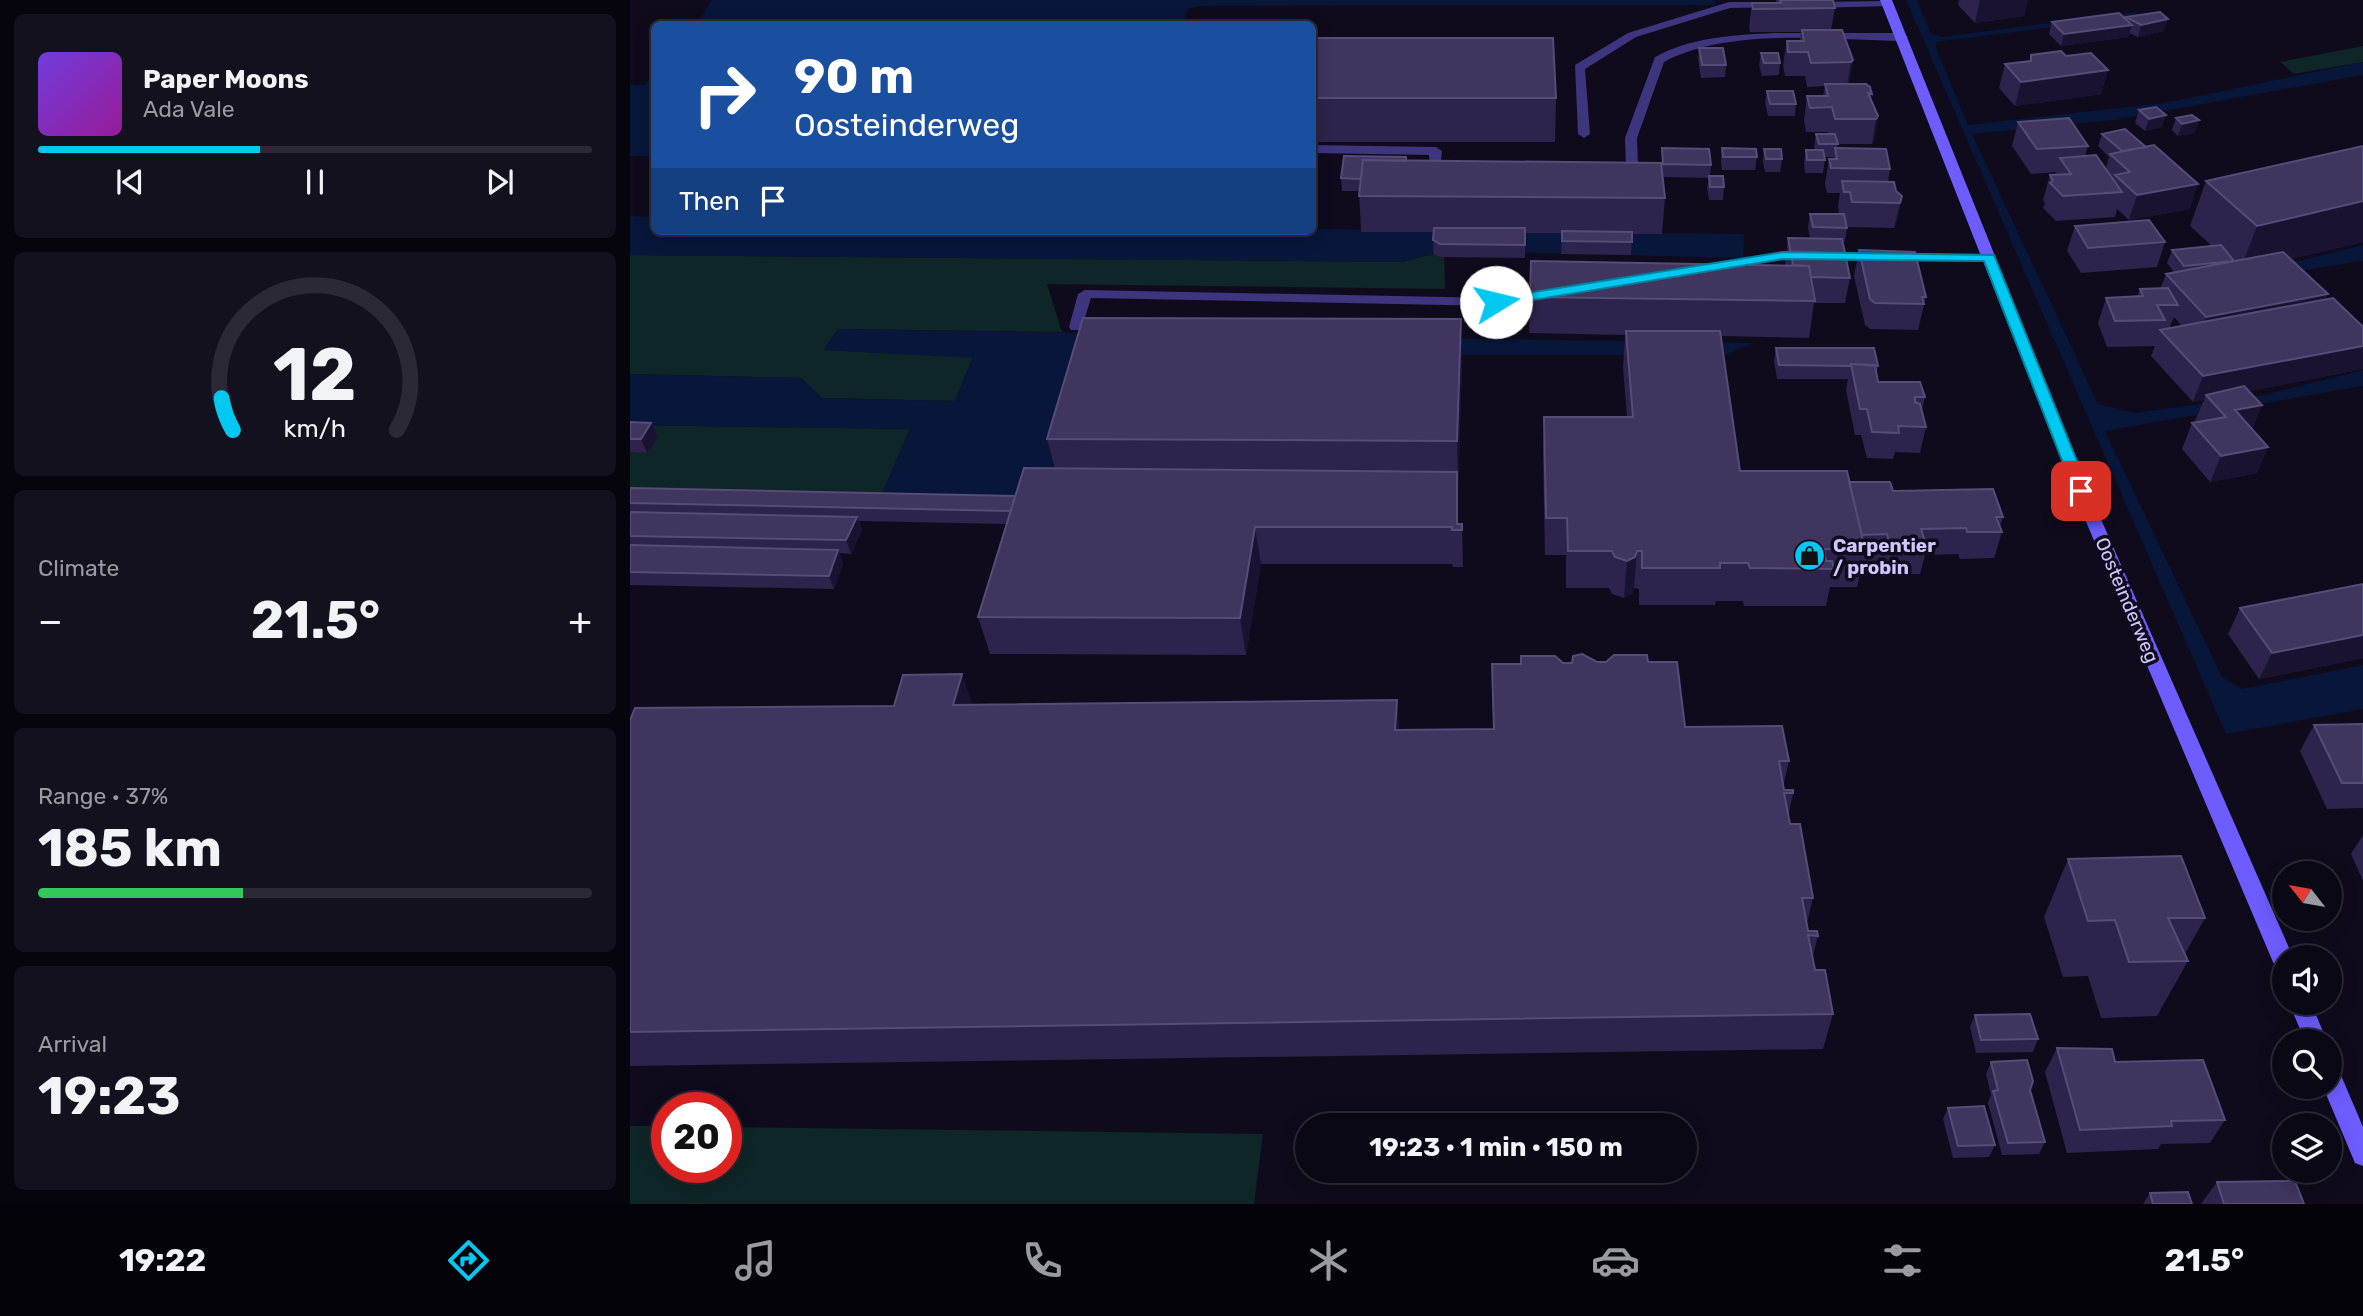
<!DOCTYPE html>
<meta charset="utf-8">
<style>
:root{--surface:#0b0816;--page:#14111f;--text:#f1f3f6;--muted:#9a9aa1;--line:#2b2935;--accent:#00c8f1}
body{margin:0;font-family:Rubik,sans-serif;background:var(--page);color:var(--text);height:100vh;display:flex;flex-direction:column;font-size:26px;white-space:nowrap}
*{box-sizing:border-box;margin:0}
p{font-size:23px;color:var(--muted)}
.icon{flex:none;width:38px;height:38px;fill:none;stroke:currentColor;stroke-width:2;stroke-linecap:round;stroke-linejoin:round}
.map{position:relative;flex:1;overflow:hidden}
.side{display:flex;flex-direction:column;gap:14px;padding:14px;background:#06040c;width:630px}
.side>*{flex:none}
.hud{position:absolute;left:21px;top:21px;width:665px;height:214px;border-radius:10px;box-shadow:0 4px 18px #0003,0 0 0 2px var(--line);background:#1a4fa0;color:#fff;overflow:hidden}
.needle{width:46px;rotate:301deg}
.tools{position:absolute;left:1642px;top:861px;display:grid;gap:14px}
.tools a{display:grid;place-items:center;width:70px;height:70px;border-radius:50%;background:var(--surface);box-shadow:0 4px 18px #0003,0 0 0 2px var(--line);font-size:35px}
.speed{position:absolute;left:21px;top:1092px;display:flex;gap:14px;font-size:35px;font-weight:700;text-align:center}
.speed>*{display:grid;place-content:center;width:91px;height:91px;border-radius:50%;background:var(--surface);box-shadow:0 4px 18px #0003,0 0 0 2px var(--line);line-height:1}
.speed .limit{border:10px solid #d22;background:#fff;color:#111}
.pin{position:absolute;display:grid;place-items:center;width:60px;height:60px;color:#fff;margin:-30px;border-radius:14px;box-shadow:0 4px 10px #0006}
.me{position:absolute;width:77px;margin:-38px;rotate:81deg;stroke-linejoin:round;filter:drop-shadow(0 0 5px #0008)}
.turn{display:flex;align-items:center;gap:24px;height:147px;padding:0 28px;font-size:32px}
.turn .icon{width:91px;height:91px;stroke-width:2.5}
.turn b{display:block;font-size:49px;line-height:60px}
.then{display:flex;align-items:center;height:66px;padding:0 28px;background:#0003;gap:14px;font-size:26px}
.big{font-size:52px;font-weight:700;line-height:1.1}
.side .card{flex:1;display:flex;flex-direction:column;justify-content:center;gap:10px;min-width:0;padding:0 24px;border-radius:10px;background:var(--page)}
.side .dial{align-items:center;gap:0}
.dial svg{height:182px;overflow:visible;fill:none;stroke:var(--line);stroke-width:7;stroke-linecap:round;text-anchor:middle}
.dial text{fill:var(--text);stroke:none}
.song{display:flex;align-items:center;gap:21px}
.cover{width:84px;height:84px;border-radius:10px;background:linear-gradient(135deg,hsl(260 70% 55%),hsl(300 70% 35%))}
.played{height:7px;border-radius:4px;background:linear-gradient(90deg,var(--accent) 40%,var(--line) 40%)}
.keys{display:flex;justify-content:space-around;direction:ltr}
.heat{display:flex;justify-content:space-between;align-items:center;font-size:38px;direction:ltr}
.charge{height:10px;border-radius:5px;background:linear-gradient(90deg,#34c759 37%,var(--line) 0)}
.trip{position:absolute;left:665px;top:1113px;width:402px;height:70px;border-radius:35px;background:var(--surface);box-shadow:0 4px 18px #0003,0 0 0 2px var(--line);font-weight:700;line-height:70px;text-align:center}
.tab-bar{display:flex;height:112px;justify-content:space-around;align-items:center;background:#040309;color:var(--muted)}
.tab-bar .icon{width:49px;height:49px}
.tab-bar .selected{color:var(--accent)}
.tab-bar b{font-size:32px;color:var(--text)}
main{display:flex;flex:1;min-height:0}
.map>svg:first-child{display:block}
</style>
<main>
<section class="side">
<div class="card">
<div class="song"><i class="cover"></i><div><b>Paper Moons</b><p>Ada Vale</p></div></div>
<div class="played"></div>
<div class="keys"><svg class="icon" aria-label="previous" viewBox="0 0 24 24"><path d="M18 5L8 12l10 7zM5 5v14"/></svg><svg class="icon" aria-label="pause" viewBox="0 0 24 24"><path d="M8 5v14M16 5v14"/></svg><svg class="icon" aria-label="next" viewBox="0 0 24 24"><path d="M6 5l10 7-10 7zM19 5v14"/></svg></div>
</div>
<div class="card dial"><svg viewBox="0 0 100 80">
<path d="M14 69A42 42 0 1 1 86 69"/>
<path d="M14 69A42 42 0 0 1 9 55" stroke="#00c8f1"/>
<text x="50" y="56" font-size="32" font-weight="700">12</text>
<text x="50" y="72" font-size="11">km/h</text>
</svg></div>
<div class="card"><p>Climate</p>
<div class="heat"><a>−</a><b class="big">21.5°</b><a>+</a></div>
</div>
<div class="card"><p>Range · 37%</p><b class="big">185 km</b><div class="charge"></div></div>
<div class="card"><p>Arrival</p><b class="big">19:23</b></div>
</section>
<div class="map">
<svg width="1733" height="1204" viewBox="0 0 1733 1204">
<rect width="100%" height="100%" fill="#0f0b1d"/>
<path fill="#0e2627" d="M1733,46V62L1664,74L1650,62Z
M814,251L815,289L417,284L432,332L209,329L194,350L343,357L325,401L192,398L171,378L0,374V255L772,262Z
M0,425L280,429L247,505L0,499Z
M0,1126H37V1167H96V1127L633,1134L624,1204H0Z"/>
<path fill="#071639" d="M82,0H1085L1086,5L571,6L559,8L552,24H66Z
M1276,0H1287L1301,34L1312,37L1505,12L1510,16L1306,42V48L1338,125L1534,103L1733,62V75L1484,120L1342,134L1468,404L1505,413L1634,395L1733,370V386L1475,431L1592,677L1612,689L1733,665V709L1596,734Z
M24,74V156H0V85H14Z
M0,216L24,217V231L683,229L1114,234L1113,258L814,251L772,262L0,255Z
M1733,245V261L1652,274L1644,267Z
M208,329L1125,343L1094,355H832L426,515L247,505L280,429L0,425V374L171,378L192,398L325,401L343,358L193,350Z"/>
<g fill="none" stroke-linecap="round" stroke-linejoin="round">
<path fill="#3d357d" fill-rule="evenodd" d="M1258,1L1262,2V6L1181,8L1175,5L1181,2Z
M1146,2L1152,5L1150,7L1100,8L1006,37L955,69L960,134L954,138L948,134L945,65L998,33L1099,2Z
M1144,33H1272L1278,37L1272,41C1200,40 1099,27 1034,62L1007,138L1008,166L1006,169H996L995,138L1025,57C1062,37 1103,35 1144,33Z
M682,145L806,147L812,151L810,169H800L799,155L682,153Z
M1153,252L1359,254L1366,258L1359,262L1153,260L1076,272L1069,268L1076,264Z
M924,289L931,293L929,296L866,306L461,298L451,330H441L439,327L448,294L455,290L866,298Z"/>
<path fill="#6d5dff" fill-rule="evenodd" d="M1250,0H1262L1470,517L1663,957H1654V971L1647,969L1643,962L1454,517Z
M1659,1003H1681L1697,1041H1675Z
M1699,1063L1707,1066L1733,1127V1166L1725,1163L1693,1087H1699Z"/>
</g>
<path fill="#2d234c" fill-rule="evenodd" d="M1146,0H1203L1205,8L1201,30L1223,60L1219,84L1242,94L1241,99L1248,116L1244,141L1242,144H1208L1207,148L1260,169L1258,182L1272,196L1267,221L1264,228L1218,227L1214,217L1217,228L1215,241H1212L1220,278L1215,303H1184L1179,338L1091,336L1110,471L1219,482L1373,517L1370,527L1372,532L1364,558L1330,559L1328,554L1295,555L1290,574L1255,575L1251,561H1233L1227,587H1200L1196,606H1114L1113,601H1086L1085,605H1009V589L1004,588L1002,594L994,598L982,594L979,588H936V555H915L913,455L914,417H997L993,368L995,335L899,333L901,261L1155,265L1158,238H1180L1178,227L1180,214H1209L1208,206L1210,193H1197L1195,184L1199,159H1203L1204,157H1194L1195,160L1193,173H1175L1174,162L1176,150H1185L1184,147L1186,134H1199L1198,132H1176L1174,120L1177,96H1193L1195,86L1177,87L1175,76H1155L1153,65L1157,41H1170L1171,32H1120L1119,27L1122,3H1146Z
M1329,0H1398L1394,16L1345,23L1328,5Z
M1496,17L1534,31L1508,37L1499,33L1498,37L1431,46L1419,34L1422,22L1495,19Z
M682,38L926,98L925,142H682Z
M1069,48L1096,65L1095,77L1071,78L1068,60Z
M1131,53L1150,63L1149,75L1132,76L1129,65Z
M1401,55L1436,56L1478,70L1471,94L1385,106L1369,88L1375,64L1399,61Z
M1137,91L1166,104L1165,116H1138L1135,103Z
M1509,110L1532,127L1515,131L1505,123Z
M1546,118L1569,120L1564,133L1548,136L1542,130Z
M1388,122L1458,146L1455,156L1476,168L1479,157L1468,146L1472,134L1560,209L1499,220L1487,209L1485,217L1426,221L1413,208L1415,203L1413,200L1420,175H1425L1426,172L1401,174L1382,146Z
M1032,148L1081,165L1080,176L1094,187L1093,200H1079L1077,188L1079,178L1033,177L1035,198L1032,234H1002L1001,255L931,254L932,233H895V258L810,257L803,253L804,232H731L729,191H712L711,178L1032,167Z
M1092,148L1127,157L1125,170H1092L1091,161Z
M1134,149L1152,159L1150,172H1135L1133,162Z
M1576,181L1733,242L1661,259L1695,300L1733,327V369L1619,391L1632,405L1622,429L1638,447L1627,473L1580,482L1552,449L1562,423L1567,422L1565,421L1574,400L1563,402L1521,356L1525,346L1477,347L1468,323L1476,298L1507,297L1510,289H1530L1536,274L1544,272L1537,263L1542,250L1582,246L1560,226ZM1544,317L1552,326L1539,329Z
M1445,226L1535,242L1527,267L1451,273L1437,251Z
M1229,250L1296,297L1288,330L1240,329L1235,325L1224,276Z
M831,319L832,365L828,487V524H832L833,567H823L822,564H631L616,655L360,654L348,617L376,524L229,521L232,530L221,554L209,553L213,564L204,589L0,585V488L385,496L425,469L417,439Z
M1146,348L1248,366L1246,374L1248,382L1295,397L1292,410L1296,427L1290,453L1265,452L1263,459L1237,458L1231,435H1225L1216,390L1218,379H1147L1144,361Z
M0,422L21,423L28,437L17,453L0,452Z
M1733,584V658L1629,679L1598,634L1610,608Z
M1018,662L1055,727L1159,761L1153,787L1154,790L1163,793L1158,817L1183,898L1177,923L1178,931L1188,936L1182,959L1185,970L1203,1014L1193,1049L0,1066V720L264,706L332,674L342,705L767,700L769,730L863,729L862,664Z
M1733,724V808L1697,809L1670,751L1684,725Z
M1733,835V881L1721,854Z
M1438,859L1575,918L1555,954L1558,961L1527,1016L1471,1018L1458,976L1433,977L1414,917Z
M1345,1015L1408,1039L1403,1052L1346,1053L1340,1027Z
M1427,1048L1485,1062L1595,1120L1580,1143L1531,1144L1528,1149L1437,1153L1415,1072Z
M1361,1062L1400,1090L1415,1142L1409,1154L1372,1155L1358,1103L1361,1095L1356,1074Z
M1318,1108L1365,1145L1359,1157L1323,1158L1313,1119Z
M1587,1182L1674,1204H1571Z
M1520,1193L1562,1204H1513Z"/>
<path fill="#1a1231" d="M1350,0H1398L1394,16L1345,23Z
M1538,19L1534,31L1508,37L1511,25Z
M1502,25L1498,37L1431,46L1434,34Z
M1223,60L1219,84L1217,86L1221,62Z
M1478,70L1471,94L1385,106L1391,82Z
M1536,115L1532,127L1515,131L1519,119Z
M1248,116L1244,141L1242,144L1246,119Z
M1569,120L1564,133L1548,136L1552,124Z
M1568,184L1560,209L1499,220L1507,195Z
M1272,196L1267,221L1264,228L1270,203Z
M1733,201V242L1610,271L1627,226Z
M1698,294L1687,319L1566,342L1576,317Z
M831,319L832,365L828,487L827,441Z
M1733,346V369L1579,399L1576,395L1574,400L1563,402L1573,376Z
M1632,405L1621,431L1605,410Z
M21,423L28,437L17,453L11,439Z
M1638,447L1627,473L1580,482L1591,456Z
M827,472L828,509V530H827Z
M227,517L232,530L221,554L216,540Z
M625,527L631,564L616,655L610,618Z
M208,550L213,564L204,589L199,576Z
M1007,551L1004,588L1002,594L994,598L997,561Z
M1733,635V658L1629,679L1642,653Z
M332,674L345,711L323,705Z
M767,700L769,737L765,730Z"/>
<path fill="#3f355f" stroke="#564c78" stroke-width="2" d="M1150,0H1203L1205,8L1123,9L1122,3H1151Z
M1530,12L1538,19L1511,25L1496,17Z
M1489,13L1502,25L1434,34L1422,22Z
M1172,30H1212L1223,60L1221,62L1181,63L1178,52H1158L1157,41H1174Z
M682,38H923L926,98H682Z
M1069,48H1093L1096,65H1072Z
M1431,51L1436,56L1461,53L1478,70L1391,82L1375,64L1401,61V55Z
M1131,53H1148L1150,63H1134Z
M1195,84H1236L1240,87L1242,94L1238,93L1248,116L1246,119H1205L1202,107L1180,108L1177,96H1198Z
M1137,91H1163L1166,104H1140Z
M1526,107L1536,115L1519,119L1509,110Z
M1562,115L1569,120L1552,124L1546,118Z
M1439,118L1458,146L1407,149L1388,122Z
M1495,129L1516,147L1492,151L1472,134Z
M1186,134H1205L1208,144H1189Z
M1524,145L1568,184L1507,195L1485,175L1500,172L1480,154Z
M1733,146V201L1627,226L1576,181Z
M1032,148L1079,149L1081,165L1033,164Z
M1092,148L1126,149L1127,157H1093Z
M1205,148L1256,149L1260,169L1201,168L1199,159H1207Z
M1134,149H1151L1152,159H1136Z
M1176,150H1193L1195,160H1177Z
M1466,155L1492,192L1433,196L1420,183L1423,181L1420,175L1441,174L1430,158Z
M714,156L776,157V161L733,160L731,179L711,178Z
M733,160L1031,163L1035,198L729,196Z
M1079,176H1093L1094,187H1080Z
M1212,181L1264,182L1266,191L1272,196L1270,203L1222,202L1220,192H1214Z
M1180,214H1214L1217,228L1183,227Z
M1519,220L1535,242L1458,248L1445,226Z
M804,228H895V245L810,244L803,240Z
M932,231L1002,232V242L932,241Z
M1158,238L1212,239L1220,278L1181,277L1179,266L1163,265Z
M1591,245L1604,261L1554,266L1542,250Z
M1229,250L1285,252L1296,297H1292L1294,304L1245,303L1240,299Z
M1653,252L1698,294L1576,317L1536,274Z
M901,261L1179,266L1185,301L900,297Z
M1538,288L1548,305H1527L1535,320L1485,321L1476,298L1513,296L1510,289Z
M1703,298L1733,327V346L1573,376L1530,330Z
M453,318L831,319L827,441L417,439Z
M996,331H1090L1110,471H1217L1235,550L1194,549L1196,561H1202L1204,569L1120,568L1118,563H1090V568H1012V551H1007L1005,557L997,561L985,557L982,551H938L937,518H916L914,417H1003Z
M1146,348H1244L1248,366L1221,364V366L1149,365Z
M1221,364L1245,365L1248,382H1290L1295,397H1285V402L1290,404L1296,427L1268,426L1269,433L1242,432L1237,409H1230Z
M1614,386L1632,405L1605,410L1638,447L1591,456L1562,423L1596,417L1576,395Z
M0,422L21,423L11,439H0Z
M394,468L827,472V524H832V530H822V527H625L610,618L348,617Z
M1219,482H1260L1263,491L1363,489L1373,517H1366L1372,532H1337L1336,528L1291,529L1297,548L1261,549L1257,534L1232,535Z
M0,488L385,496L381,511L0,503Z
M0,512L227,517L216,540L0,536Z
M0,545L208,550L199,576L0,572Z
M1733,584V635L1642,653L1610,608Z
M952,654L967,662H976L984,655H1017L1018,662H1047L1055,727L1152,726L1159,761H1149L1154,790H1163V793H1154L1160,824H1170L1183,898H1172L1178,931H1187L1188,936L1178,935L1185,970H1195L1203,1014L0,1032V720L5,708L264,706L273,675L332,674L323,705L767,700L765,730L864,729L862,664H891V656H925L933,663H942L943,656Z
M1733,724V783H1712L1684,725Z
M1551,856L1575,918H1538L1558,961L1499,962L1485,920L1458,921L1438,859Z
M1400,1014L1408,1039L1351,1040L1345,1015Z
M1427,1048L1482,1049L1485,1062L1573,1060L1595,1120L1541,1121L1542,1126L1450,1130Z
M1397,1060L1403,1081L1400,1090L1415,1142L1378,1143L1363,1091L1368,1090L1361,1062Z
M1354,1106L1365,1145L1328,1146L1318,1108Z
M1665,1181L1674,1204H1594L1587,1182Z
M1558,1192L1562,1204H1523L1520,1193Z"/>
<path fill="#00c8f1" stroke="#00829d" stroke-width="2" d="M1153,252L1364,255L1459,491L1457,494L1451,496L1444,491L1354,261L1153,259L866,306L860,302L866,298Z"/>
<defs>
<symbol id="shop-disc" viewBox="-11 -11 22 22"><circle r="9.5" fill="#00c8f1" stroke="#0f0b1d"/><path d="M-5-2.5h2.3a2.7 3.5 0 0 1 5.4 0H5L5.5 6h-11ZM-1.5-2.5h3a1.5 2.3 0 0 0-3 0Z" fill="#111"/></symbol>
</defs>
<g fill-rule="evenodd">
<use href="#shop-disc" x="1162" y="538" width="35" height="35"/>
</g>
<g text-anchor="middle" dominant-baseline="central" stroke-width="7" stroke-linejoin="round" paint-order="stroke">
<g font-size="19" font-weight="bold" fill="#d1c6ff" stroke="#0f0b1d" text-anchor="start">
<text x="1203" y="545">Carpentier<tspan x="1203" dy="22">/ probin</tspan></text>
</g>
<g font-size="19" fill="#d1c6ff" stroke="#0f0b1d">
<text transform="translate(1497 600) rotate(67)">Oosteinderweg</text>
</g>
</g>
</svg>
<div class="tools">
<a><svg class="needle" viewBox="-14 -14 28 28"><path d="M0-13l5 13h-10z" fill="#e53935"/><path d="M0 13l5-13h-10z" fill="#9a9aa1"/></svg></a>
<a><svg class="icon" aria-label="sound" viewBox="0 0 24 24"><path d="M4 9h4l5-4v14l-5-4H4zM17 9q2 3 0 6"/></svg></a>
<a><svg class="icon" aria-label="search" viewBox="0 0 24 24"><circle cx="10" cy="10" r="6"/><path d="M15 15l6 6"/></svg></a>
<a><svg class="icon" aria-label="layers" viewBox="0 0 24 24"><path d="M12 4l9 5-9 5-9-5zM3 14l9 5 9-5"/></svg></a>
</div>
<div class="speed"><div class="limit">20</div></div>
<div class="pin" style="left:1451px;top:491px;background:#d93025"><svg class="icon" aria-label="arrive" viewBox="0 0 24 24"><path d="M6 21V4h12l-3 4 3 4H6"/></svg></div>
<svg class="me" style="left:866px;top:302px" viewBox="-20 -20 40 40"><circle r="19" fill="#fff"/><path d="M0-13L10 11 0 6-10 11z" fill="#00c8f1"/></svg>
<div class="trip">19:23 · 1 min · 150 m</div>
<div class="hud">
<div class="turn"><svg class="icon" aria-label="right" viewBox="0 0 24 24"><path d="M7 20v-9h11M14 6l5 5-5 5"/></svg><div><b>90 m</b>Oosteinderweg</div></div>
<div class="then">Then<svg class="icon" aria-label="arrive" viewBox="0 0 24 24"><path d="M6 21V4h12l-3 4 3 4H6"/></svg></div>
</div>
</div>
</main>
<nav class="tab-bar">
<b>19:22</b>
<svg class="icon selected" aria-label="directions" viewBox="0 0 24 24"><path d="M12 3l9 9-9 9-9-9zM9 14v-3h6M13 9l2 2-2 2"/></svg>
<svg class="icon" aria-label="music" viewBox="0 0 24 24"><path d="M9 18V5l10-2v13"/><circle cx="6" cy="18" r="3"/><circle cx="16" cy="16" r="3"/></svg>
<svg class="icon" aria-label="phone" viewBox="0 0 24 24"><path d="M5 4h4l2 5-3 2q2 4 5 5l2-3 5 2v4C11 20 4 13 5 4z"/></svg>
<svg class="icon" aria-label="climate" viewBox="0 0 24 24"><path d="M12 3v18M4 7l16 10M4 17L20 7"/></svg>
<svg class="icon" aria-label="car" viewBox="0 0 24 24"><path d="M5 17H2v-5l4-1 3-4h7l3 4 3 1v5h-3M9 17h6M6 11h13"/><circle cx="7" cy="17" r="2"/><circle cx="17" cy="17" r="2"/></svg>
<svg class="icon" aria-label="filters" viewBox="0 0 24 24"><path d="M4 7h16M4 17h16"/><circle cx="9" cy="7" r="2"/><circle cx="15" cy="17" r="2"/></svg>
<b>21.5°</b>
</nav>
